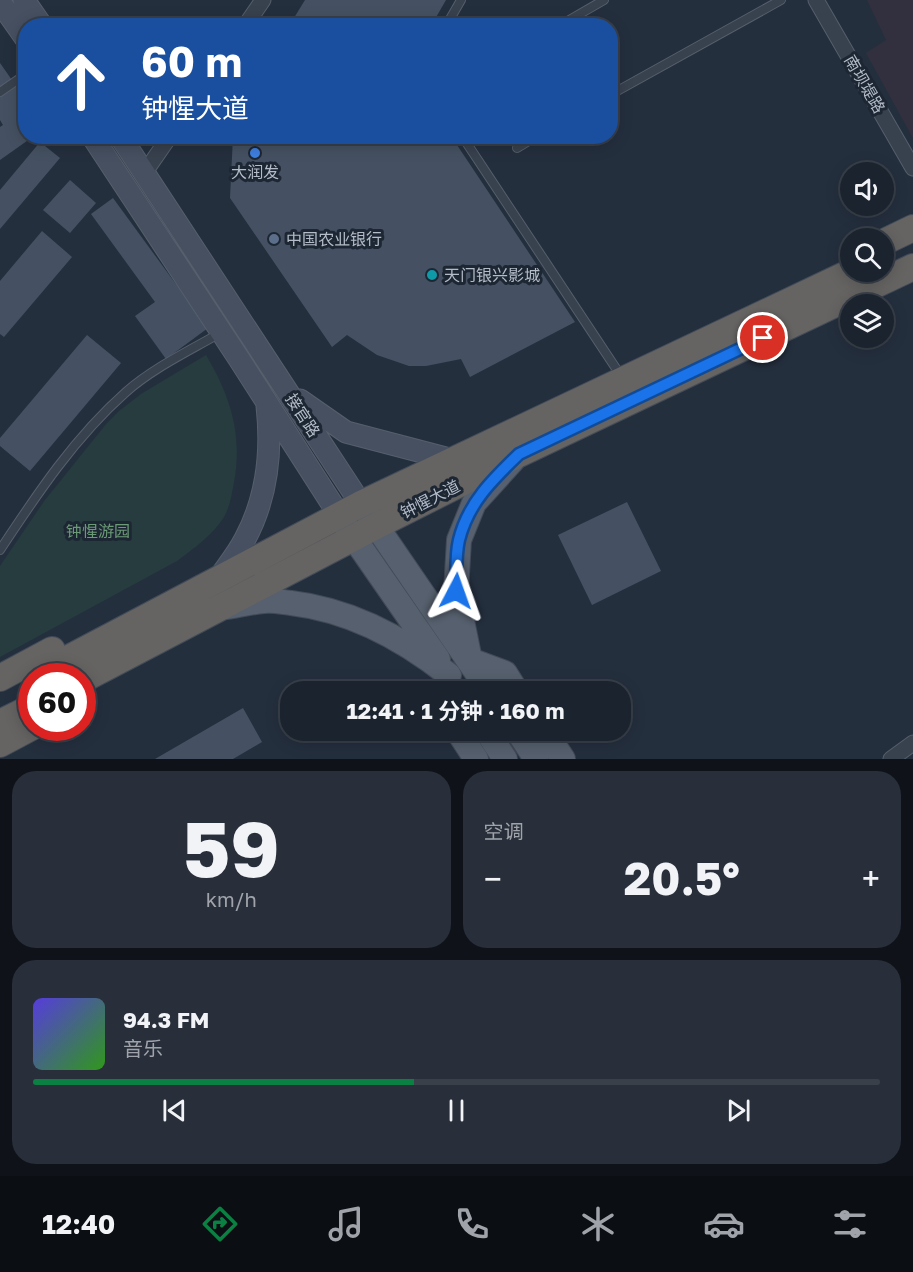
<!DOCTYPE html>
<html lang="zh">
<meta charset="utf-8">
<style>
:root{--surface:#1b232e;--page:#282f3a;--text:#f1f3f6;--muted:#a0a4aa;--line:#39404a;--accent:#0b8043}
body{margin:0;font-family:"Golos Text","Noto Sans SC",sans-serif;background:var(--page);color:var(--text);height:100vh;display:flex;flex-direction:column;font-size:22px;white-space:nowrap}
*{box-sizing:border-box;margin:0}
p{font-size:20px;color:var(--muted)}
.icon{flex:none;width:33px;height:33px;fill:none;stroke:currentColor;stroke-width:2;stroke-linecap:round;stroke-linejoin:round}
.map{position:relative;height:759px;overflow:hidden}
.details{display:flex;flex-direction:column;gap:12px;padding:12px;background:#0f1319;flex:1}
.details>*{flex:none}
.banner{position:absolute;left:18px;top:18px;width:600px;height:126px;border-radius:24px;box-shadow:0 3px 15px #0003,0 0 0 2px var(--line);background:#1a4fa0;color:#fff;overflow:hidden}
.buttons{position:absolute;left:840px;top:162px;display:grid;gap:12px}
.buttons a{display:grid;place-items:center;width:54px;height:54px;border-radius:50%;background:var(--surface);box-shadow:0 3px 15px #0003,0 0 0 2px var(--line);font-size:30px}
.speed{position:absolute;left:18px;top:663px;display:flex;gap:12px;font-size:30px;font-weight:700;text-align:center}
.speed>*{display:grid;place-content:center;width:78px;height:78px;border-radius:50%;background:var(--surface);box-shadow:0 3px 15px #0003,0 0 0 2px var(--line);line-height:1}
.speed .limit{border:9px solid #d22;background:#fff;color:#111}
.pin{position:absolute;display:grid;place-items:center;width:51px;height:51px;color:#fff;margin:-26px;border:3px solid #fff;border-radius:50%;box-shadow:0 2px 6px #0007}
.me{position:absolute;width:66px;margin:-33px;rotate:4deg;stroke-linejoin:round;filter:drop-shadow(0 0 4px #0008)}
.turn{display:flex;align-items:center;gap:21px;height:126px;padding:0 24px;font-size:27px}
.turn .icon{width:78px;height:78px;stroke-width:2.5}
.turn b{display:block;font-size:42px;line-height:51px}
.big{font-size:45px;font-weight:700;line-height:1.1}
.details .card{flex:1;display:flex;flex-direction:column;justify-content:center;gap:9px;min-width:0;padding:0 21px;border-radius:24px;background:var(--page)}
.details .dial{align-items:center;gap:0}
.dial b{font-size:78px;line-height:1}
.song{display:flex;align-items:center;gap:18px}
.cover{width:72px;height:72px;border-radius:9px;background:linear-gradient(135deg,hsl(250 70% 55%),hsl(110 70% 35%))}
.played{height:6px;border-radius:3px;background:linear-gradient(90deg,var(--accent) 45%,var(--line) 45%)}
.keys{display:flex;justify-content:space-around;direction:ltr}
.heat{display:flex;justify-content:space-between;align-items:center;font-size:33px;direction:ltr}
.details .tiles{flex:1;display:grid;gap:12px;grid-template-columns:1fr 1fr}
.card:last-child{grid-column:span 2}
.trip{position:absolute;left:280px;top:681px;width:351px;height:60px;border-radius:24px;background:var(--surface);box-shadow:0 3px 15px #0003,0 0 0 2px var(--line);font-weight:700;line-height:60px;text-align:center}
.tab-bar{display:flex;height:96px;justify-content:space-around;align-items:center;background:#0b0e12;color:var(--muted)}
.tab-bar .icon{width:42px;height:42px}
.tab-bar .on{color:var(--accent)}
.tab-bar b{font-size:27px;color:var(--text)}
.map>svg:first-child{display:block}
</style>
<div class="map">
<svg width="913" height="759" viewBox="0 0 913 759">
<rect width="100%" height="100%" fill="#242f3e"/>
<path fill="#32303f" d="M867,0H913V138L866,53L886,40Z"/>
<path fill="#263c3f" d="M206,355C230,395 243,435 234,482C232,494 230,506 224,517C212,536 194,548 177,561L0,657V566L45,500L107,423L119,411L141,394Z"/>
<path fill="#455162" d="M305,0H446L431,26H289Z
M0,63L26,100V136H34L0,160V127L3,125L0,120Z
M233,136H451L575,322L470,377L461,359L426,366H409L377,355L347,335L332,347L230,198Z
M40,142L60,158L0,229V190Z
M70,180L96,203L70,233L43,210Z
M113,198L208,328L166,359L135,316L155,302L91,214Z
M42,231L72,257L4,337L0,334V281Z
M87,335L121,363L30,471L0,446V438Z
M627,502L661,571L592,605L558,535Z
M243,708L262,742L233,759H155Z"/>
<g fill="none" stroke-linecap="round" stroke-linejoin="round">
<defs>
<path id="service" d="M446,26L461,0
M559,26L604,0
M0,92L26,74
M610,95L781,0
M462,136L621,376
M517,148L537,136
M0,550C37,494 75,437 126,392C153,368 189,351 220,333"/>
<path id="minor" d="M816,0L913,168
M245,26L263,0
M145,172L170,136
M891,759L913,743"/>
<path id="secondary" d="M24,0L42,26
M0,2L26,39
M92,136L239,359L339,515
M120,136L361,504
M300,400L346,432L453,460
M219,578C228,565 238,553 245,539C267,498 272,451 267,406"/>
<path id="primary" d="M513,460L474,503L459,540L456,591L470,660L505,673L517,692
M366,511L490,692
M343,522L438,659
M227,607C239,605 252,602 264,601C273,600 282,602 291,603C350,610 404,639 449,675L443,692
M457,730L476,759
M486,730L505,759
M517,730L536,759
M544,730L563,759"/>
<path id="trunk" d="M884,242L913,228
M35,676L361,504L851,272
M0,678L52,650
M82,680L376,526L519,454L913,267
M0,723L32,707
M0,744L32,727"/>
</defs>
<use href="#service" stroke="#565f6c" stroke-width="10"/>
<use href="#minor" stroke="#565f6c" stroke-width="17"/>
<use href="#secondary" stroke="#565f6c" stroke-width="23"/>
<use href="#primary" stroke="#414a57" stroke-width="26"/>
<use href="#trunk" stroke="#434c59" stroke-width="28"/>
<use href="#service" stroke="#38414e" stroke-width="8"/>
<use href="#minor" stroke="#38414e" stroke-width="15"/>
<use href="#secondary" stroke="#465061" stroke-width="21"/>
<use href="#primary" stroke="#56606e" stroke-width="24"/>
<use href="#trunk" stroke="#656462" stroke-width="26"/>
</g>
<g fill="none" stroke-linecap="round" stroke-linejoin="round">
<defs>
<path id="route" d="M456,591C457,575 455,556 459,540C468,503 493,479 519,454L763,338"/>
</defs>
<use href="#route" stroke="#114b97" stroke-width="15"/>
<use href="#route" stroke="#1a73e8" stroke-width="10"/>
</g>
<circle fill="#3f7fe0" stroke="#1d2633" stroke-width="2" cx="255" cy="153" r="6"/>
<circle fill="#5c6f8a" stroke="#1d2633" stroke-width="2" cx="274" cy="239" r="6"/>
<circle fill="#0f9aa8" stroke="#1d2633" stroke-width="2" cx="432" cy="275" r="6"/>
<g text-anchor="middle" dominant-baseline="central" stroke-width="6" stroke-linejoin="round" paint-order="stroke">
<g font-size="16" fill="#b4bcc9" stroke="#1d2633">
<text transform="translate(865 84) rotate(60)">南坝堤路</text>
<text transform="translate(303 415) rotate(57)">接官路</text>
<text transform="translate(430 499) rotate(-27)">钟惺大道</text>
</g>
<g font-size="16" fill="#b4bcc9" stroke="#1d2633" text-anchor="start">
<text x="255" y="172" text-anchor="middle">大润发</text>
<text x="286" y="239">中国农业银行</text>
<text x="444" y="275">天门银兴影城</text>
</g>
<g font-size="16" fill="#6b9a76" stroke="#1d2633">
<text x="98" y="531">钟惺游园</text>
</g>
</g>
</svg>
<div class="buttons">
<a><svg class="icon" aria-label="sound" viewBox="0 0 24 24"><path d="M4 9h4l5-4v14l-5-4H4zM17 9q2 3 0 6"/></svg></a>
<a><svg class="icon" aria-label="search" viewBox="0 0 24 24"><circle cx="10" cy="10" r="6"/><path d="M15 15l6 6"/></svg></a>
<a><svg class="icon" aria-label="layers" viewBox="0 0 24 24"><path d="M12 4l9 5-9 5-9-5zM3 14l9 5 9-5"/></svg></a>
</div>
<div class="speed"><div class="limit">60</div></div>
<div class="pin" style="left:763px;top:338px;background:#d93025"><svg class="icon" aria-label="arrive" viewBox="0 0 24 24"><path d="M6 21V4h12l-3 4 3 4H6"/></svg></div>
<svg class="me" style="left:456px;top:591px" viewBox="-20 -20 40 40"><path d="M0-17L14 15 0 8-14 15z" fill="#1a73e8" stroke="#fff" stroke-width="4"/></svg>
<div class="trip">12:41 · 1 分钟 · 160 m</div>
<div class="banner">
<div class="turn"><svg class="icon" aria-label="ahead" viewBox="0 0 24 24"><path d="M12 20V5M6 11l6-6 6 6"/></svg><div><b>60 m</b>钟惺大道</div></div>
</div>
</div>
<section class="details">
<div class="tiles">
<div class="card dial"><b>59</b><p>km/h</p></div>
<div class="card"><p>空调</p>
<div class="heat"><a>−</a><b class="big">20.5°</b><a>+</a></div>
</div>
<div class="card">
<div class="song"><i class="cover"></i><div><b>94.3 FM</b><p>音乐</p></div></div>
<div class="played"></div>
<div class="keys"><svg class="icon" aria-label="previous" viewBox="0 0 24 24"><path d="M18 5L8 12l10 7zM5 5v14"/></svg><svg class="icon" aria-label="pause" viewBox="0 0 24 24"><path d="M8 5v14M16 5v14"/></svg><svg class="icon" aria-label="next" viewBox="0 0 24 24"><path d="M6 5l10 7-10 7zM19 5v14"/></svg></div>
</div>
</div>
</section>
<nav class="tab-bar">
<b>12:40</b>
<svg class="icon on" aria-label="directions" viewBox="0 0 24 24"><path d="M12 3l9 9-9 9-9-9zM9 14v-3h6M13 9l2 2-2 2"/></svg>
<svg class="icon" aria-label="music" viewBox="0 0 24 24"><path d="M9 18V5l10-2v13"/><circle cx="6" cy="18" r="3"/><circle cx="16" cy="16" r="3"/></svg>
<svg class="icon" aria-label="phone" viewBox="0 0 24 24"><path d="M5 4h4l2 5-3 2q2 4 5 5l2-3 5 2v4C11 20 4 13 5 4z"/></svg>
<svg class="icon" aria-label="climate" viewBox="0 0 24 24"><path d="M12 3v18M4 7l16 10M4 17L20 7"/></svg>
<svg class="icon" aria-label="car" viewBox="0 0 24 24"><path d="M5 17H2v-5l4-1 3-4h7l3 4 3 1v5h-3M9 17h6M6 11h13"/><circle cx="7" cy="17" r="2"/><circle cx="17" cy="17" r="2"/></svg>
<svg class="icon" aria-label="filters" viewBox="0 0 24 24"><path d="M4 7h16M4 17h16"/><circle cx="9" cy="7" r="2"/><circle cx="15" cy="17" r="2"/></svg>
</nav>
